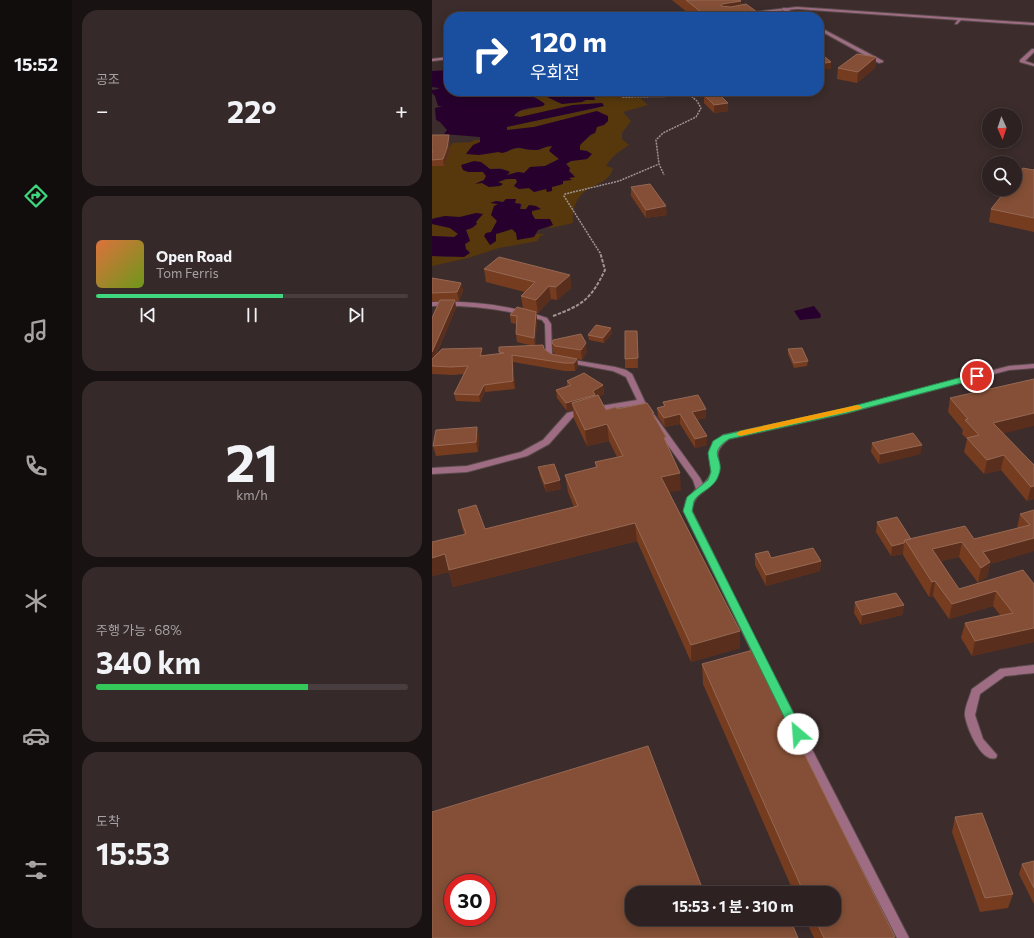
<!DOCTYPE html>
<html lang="ko">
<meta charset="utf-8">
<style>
:root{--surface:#2d2121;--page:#35292a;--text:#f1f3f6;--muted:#a7a3a5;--line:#483e3f;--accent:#3ed77d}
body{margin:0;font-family:Commissioner,"Noto Sans KR",sans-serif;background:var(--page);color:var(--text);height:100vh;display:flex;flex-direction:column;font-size:15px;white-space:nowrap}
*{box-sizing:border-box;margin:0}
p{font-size:13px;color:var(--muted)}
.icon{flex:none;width:22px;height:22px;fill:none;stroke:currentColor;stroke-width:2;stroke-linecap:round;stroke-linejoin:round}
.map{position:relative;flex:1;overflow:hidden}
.drawer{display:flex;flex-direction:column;gap:10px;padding:10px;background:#191212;width:360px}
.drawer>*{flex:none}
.hud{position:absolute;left:12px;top:12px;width:380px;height:84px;border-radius:16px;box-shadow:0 2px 10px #0003,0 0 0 1px var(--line);background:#1a4fa0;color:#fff;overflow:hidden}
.needle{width:26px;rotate:177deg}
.tools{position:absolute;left:550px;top:108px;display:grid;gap:8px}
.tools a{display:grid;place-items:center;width:40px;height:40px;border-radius:50%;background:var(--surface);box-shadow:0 2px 10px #0003,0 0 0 1px var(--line);font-size:20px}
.speed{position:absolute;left:12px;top:874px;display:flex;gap:8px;font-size:20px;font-weight:700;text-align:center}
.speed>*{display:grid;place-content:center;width:52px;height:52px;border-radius:50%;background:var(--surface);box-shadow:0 2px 10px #0003,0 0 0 1px var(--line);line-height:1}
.speed .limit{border:6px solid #d22;background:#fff;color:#111}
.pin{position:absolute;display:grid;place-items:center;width:34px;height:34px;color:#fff;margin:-17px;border:2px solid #fff;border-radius:50%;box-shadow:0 1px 4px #0007}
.me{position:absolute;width:44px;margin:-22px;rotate:333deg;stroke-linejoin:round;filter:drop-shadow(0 0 3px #0008)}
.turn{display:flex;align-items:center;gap:14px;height:84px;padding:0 20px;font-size:18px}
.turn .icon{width:52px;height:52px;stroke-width:2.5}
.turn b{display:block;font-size:28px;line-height:34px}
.big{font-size:30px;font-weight:700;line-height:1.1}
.drawer .card{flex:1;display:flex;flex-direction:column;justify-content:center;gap:6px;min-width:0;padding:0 14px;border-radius:16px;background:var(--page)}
.drawer .dial{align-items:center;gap:0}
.dial b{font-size:52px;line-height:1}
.song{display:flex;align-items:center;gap:12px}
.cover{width:48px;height:48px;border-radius:6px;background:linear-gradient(135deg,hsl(20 70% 55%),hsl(80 70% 35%))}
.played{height:4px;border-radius:2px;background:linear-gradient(90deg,var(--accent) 60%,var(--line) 60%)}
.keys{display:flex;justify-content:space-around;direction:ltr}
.heat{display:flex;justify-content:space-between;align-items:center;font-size:22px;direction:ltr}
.charge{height:6px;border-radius:3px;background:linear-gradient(90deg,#34c759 68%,var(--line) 0)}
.trip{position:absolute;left:193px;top:886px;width:216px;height:40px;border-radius:16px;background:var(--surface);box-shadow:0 2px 10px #0003,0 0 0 1px var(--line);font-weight:700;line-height:40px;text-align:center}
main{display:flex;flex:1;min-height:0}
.dock{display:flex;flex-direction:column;width:72px;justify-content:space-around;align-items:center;background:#120d0d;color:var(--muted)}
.dock .icon{width:28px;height:28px}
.dock .selected{color:var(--accent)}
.dock b{font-size:18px;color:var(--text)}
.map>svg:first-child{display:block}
</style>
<main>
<nav class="dock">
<b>15:52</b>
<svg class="icon selected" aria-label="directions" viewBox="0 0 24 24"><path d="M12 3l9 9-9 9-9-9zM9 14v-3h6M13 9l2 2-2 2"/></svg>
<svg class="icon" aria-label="music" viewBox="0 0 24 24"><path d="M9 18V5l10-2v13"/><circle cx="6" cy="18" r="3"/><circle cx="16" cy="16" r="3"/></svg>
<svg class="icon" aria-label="phone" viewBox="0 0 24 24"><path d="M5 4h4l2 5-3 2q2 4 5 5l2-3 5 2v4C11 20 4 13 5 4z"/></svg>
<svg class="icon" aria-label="climate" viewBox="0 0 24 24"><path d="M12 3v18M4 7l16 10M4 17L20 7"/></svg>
<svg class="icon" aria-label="car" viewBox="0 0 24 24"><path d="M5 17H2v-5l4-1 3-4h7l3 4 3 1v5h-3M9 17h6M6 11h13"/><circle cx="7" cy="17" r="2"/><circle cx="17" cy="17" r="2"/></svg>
<svg class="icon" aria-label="filters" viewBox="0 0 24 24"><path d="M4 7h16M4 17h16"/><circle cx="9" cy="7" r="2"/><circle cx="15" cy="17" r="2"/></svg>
</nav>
<section class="drawer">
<div class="card"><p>공조</p>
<div class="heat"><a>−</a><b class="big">22°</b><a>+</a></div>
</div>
<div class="card">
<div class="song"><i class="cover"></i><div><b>Open Road</b><p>Tom Ferris</p></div></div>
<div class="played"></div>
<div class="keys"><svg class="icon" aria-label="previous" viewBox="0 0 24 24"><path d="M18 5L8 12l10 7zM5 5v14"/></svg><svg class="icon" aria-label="pause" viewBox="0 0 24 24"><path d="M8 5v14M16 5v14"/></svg><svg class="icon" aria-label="next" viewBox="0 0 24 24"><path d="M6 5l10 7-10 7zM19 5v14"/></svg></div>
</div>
<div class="card dial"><b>21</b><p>km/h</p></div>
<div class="card"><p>주행 가능 · 68%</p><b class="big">340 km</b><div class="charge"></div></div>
<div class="card"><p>도착</p><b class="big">15:53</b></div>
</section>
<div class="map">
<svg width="602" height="938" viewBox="0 0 602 938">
<rect width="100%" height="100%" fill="#3c2c2c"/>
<path fill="#56380c" d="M82,91H94L113,96L130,104L154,100H162V98L168,97V95L179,97L208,98L216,105L191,112L199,121L190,133V139L197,145C189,150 179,157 174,166L181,168C175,192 140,179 141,223L119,228H116L121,225L110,220L103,219L100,214V211L94,209L88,210L90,206L89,204L83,203L84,199H74L71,202L64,201L59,203L66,204L62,216L65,221L59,232L58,245L64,241V234L80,229L84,233L113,234L107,237L106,241L67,248L36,258L0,266V256L18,257L38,252L34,249L33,244L38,241L34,229L51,214C42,212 35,216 26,217C17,218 8,215 0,219V164H11L20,143L40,142L42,140H49L48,143L36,150L47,155L66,152L77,151L80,149L89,148L95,150H107L114,146H121V154L127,159L113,166L98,167L92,173L86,172L75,175L69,168L57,169C50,159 40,163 30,165L36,172L51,171L54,176L52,180L45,183H50L57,187C66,182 74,178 84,179L87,189L97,188L102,192L114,189L120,191V187L128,185L131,181L142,175L137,171L134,164L139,161L155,159V151L148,150V145L164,131L165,111L102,127L74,130V127L161,109L172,106L170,103L141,105L88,117L82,116L88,111L111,106L103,96Z
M0,224L18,228L27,234L22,237L0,236Z"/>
<path fill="#27002d" d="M17,70V91C43,91 94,86 113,104L111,106C102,108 86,108 82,116L88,117L141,105L170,103L172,106L75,127V130L102,127L165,111L176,116V121L172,125L165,127L163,133L158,135L148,145V150L155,151L160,154L155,159L139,161L134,164L138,168L137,171L143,177L137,178L140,180L131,181V184L120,187V191L115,192L114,189L102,192L97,188L87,189L82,186L85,182L84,179H74L66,182L71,184L68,186L57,187L50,183L43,184L52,180L54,176L51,172H36L31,170L29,165L42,161L49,162L58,169C65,169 71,168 78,172L75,175L86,172L92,173L98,167L113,166L127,159L117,151L120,146C114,146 110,149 105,150C98,150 94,149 88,148C82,147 76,152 70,153L66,152L47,155L34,154L41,145L48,142V137L12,134L15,130L8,122L4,120L3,108L11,106H6L3,96L0,93V90L6,89L7,88L0,87V71Z
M94,91H148L168,95V97H162L163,100H154L150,102L130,104L113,96Z
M74,199H84L83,203L89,204L88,209H94L97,205L104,206L109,209L100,211V214L103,219H118L121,225L106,230L102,237L85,240L84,233L80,229L64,234V241L58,245L52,236L54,233L59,232L65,221L59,215L62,206L66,204L58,203L64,201L71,202Z
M44,213L51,214L44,222L45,224L40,228L34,230L38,241L33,244L34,249L38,253L32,257L0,256V236L22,237L26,234L18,228L0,224V219L13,216L28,217Z
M382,306L389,315L388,318L368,320L362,311Z"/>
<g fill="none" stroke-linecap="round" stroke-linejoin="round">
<defs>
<path id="service" d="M351,8H353L369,17H364L351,10Z
M527,18L530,19L525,24H523Z
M387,27L451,61V62L447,63L387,30Z
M600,49H602V52L593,61L602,64V66L588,62V60Z
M602,665V673L573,676L548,694L543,715L551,739L565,755L564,758C549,763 535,728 533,716C532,709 537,699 539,692L540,689L568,669Z"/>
<path id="minor" d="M365,7L602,23V25L365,9L316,14L314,13Z
M17,57V59L0,61V59Z
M0,302C40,301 77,305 115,318L119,324L120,354L128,359L126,360H122L114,355L113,324L110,320C74,309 38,305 0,306Z
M135,359L183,367L194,370L200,374L213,402L268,478L271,484C285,471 276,466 277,452C278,444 286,440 291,435L414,409L577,366L602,364V368L577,370L415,413L297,439C276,455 293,459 285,477C278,492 261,492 260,511L330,652L477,938H465L320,652L252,511L254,500L264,489L261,480L207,405L163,411L159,409L163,407L205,400L194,377L188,374L181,371L133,362L131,361Z
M151,409H154L155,411L154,413L141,417L117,444L95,456L35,472L0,474V468L35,466L89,452L111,440L135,413Z"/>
</defs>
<use href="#service" stroke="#5a4b4b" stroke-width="2"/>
<use href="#minor" stroke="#5a4b4b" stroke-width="2"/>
<path stroke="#a19494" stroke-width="1.5" stroke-dasharray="2 1" stroke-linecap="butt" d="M164,91L192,97L259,96L265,101L269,108L264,117L231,133L224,140L227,164L232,175
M168,253L132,196L133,194L187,181L227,164"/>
<path stroke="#a19494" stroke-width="2" stroke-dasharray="3.5 1.5" stroke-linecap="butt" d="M121,316C151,305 159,299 173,270L168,252"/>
<use href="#service" fill="#9e6d84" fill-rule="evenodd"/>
<use href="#minor" fill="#9e6d84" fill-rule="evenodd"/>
</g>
<path fill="#763c20" d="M240,0H308L309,1V5L332,17H261Z
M444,57L443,68L425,83L405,79L406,68Z
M272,95L296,103V111L282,113L272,103Z
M0,135L18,141L17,154L12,166H0Z
M602,169V232L557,222L559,209Z
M199,187L235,215L214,218L199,196Z
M52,269L138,275L139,288L125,300L119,299L106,313H104L105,320L103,346L112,349L119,354L124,355L121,352L120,343L155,352L150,360L145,359L146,366L143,371H133L81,362L83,389L53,392L48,402L24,401L22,394L32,374L21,375L0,374V318L7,301L0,302V278L29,283L31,291L27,301H23L24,308L4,355H51L67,354V352L101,346L85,342L84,334L85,324L79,323L78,315L91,309L89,296L93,292L54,282Z
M205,331L206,368H193V359Z
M180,333L172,343L157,340L156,335Z
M356,349L376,361L375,366L362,368L356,354Z
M135,381L171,385L172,394L167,396L174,410L185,409L222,413V416L234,442L249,490L237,492L308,631V648L259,662L205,541L21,587L17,572L0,576L32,534L30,527L26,510L53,529L142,507L136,492L133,475L164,468L163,462L185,457L177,441L155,446L142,419L141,410L135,411L125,398L124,390L135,386Z
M518,398L571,433L602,465V499L595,501L569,470L552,474L532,452L535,439L530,434L531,430L516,412Z
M231,402L274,409V418L265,420L275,436V445L263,448L248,424L233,427L226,417L225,408L232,406Z
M45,427L47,437L46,452L4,456L1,446Z
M440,443L490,445L488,454L447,464L439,452Z
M106,467L129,489L114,492L108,476Z
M602,510V551L558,564L555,577L546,583L527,557L509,561L527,589L602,584V642L540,656L529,638L533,623L568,615L561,606L517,619L501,596L497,597L471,555V554L459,556L444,532L445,522L479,539H542L585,528L588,514Z
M323,554L339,558L389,561L388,571L334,586L323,565Z
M423,602L472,605L470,615L429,625L422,613Z
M270,664L462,938H382L373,919H402V893H362L271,684Z
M523,817L581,894L576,908L548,912L520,832Z
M602,861V904L587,874L590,864Z"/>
<path fill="#592e1c" d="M309,1V12L289,6L290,4Z
M444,57L443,68L425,83L426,72Z
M399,62V69L387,70V64Z
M296,103V111L282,113V105Z
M17,135L18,141L17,154L12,166L11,159Z
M234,206L235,215L214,218V210Z
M138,275L139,288L125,300L124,287Z
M29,283L31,291L27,301L25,292Z
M117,286L119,299L106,313L104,300Z
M23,300L24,308L0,363V352Z
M104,312L105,320L103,346L102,338Z
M179,328L180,333L172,343L171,338Z
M205,331L206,340V368V358Z
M154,343L155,352L150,360L149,350Z
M50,348L51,355L48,356Z
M80,355L81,362L83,389L81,381Z
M145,359L146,366L143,371L142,363Z
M52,385L53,392L48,402L47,395Z
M171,385L172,394L163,398L140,403L141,410L135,411L134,403Z
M274,409V418L260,421V412Z
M602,413V426L558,437L561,423Z
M248,414V424L233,427L232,418Z
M175,424L177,441L155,446L153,430Z
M45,427L47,437L46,452L44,442Z
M275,436V445L263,448V439Z
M490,445L488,454L447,464L448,454Z
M572,455L569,470L552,474L555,460Z
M248,473L249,490L230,494L229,477Z
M128,480L129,489L114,492L113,484Z
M602,486V499L595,501L599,487Z
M203,523L205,541L21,587L17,570Z
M602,538V551L558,564L555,577L546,583L549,568L553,565L548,567L551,552Z
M530,542L527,557L498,564L500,549Z
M472,543L471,554L459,556L460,546Z
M13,554L17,572L0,576V558Z
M389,561L388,571L334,586V575Z
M503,581L501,596L497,597L500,582Z
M564,591L561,606L517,619L520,604Z
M472,605L470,615L429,625L430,615Z
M602,628V642L540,656L543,641Z
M308,631V648L259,662V645Z"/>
<path fill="#844f36" stroke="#966853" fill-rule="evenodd" d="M254,0H308L309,1L290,4L289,6L299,7L314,4L332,17H275Z
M387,52L399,62L387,64Z
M425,54L444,57L426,72L406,68Z
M286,93L296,103L282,105L272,95Z
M0,135H17L15,148L11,159L0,160V154L1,150H0Z
M591,168L601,170L602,169V218L559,209L575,189H583V178Z
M218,184L234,206L214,210L199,187Z
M67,257L138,275L124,287L117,286L104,300L89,296L103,282L52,269Z
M0,278L29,283L25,292L0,293Z
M8,300H23L0,352V318Z
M85,307L104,312L102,338L84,334L85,316L78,315Z
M164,325L179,328L171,338L156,335Z
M193,331H205L206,358L193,359Z
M149,334L154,343L149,350L123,346L120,343L121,340Z
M111,345L112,349L119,354L145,359L142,363H132L80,355L81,381L52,385L47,395L22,394L36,366L19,367L0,366V359L10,349L50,348L48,356L72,353L67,352V347Z
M370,348L376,361L362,363L356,349Z
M152,373L171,385L161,391L163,395L134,403L124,390L139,385L135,381Z
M602,379V413L561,423L602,465V486L599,487L572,455L555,460L535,438L547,435L533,420L536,419L518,398Z
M166,395L174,410L184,407L185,409L215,403L222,413H220L234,437L232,438L248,473L229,477L308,631L259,645L203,523L17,570L13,554L0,558V542L34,534L26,510L44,505L53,529L146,506L133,475L165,467L163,462L191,456L175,424L153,430L140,403Z
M266,395L274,409L260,412L275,436L263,439L248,414L232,418L225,408L233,406L231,402Z
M45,427L44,442L1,446L4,430Z
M481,433L490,445L448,454L440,443Z
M122,464L128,480L113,484L106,467Z
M602,510V538L551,552L558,562L549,568L530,542L500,549L527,589L591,570L602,584V628L543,641L533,623L581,613L564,591L520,604L503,581L500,582L473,540L533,526L542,539L598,525L588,514Z
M465,517L479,539L473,540L472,543L460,546L445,522Z
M381,548L389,561L334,575L323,554L336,551L339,558Z
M464,593L472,605L430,615L423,602Z
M321,650L463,937L460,938H392L383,919H402V893H372L270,664Z
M216,746L272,893H200V919H358L366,938H0V812ZM21,883H55V917H21Z
M550,813L581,894L553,898L523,817Z
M602,861V888L590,864Z"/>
<path fill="#3ed77d" stroke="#288c51" d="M545,373L549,376L548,378L415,413L297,439C274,454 293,458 287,474C283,489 267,491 262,501C261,504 261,508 260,511L372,734L371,737L366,738L362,737L251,511L255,497L276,480L279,472L276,453L281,441L291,435L414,408Z"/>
<path fill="#f59e0b" d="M425,405L428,406L430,408L428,409L308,436L304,434L308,431Z"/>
</svg>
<div class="tools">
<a><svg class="needle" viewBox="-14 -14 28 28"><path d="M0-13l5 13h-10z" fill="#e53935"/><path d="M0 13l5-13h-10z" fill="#a7a3a5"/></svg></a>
<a><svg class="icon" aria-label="search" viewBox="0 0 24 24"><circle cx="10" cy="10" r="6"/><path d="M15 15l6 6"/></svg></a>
</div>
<div class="speed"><div class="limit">30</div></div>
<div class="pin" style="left:545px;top:376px;background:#d93025"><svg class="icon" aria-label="arrive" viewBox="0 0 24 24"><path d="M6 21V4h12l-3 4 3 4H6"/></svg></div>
<svg class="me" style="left:366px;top:734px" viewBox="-20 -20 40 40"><circle r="19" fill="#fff"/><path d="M0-13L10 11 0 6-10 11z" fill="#3ed77d"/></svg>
<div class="trip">15:53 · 1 분 · 310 m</div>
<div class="hud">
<div class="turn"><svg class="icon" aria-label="right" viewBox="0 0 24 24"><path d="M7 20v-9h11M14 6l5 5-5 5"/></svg><div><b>120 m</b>우회전</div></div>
</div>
</div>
</main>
